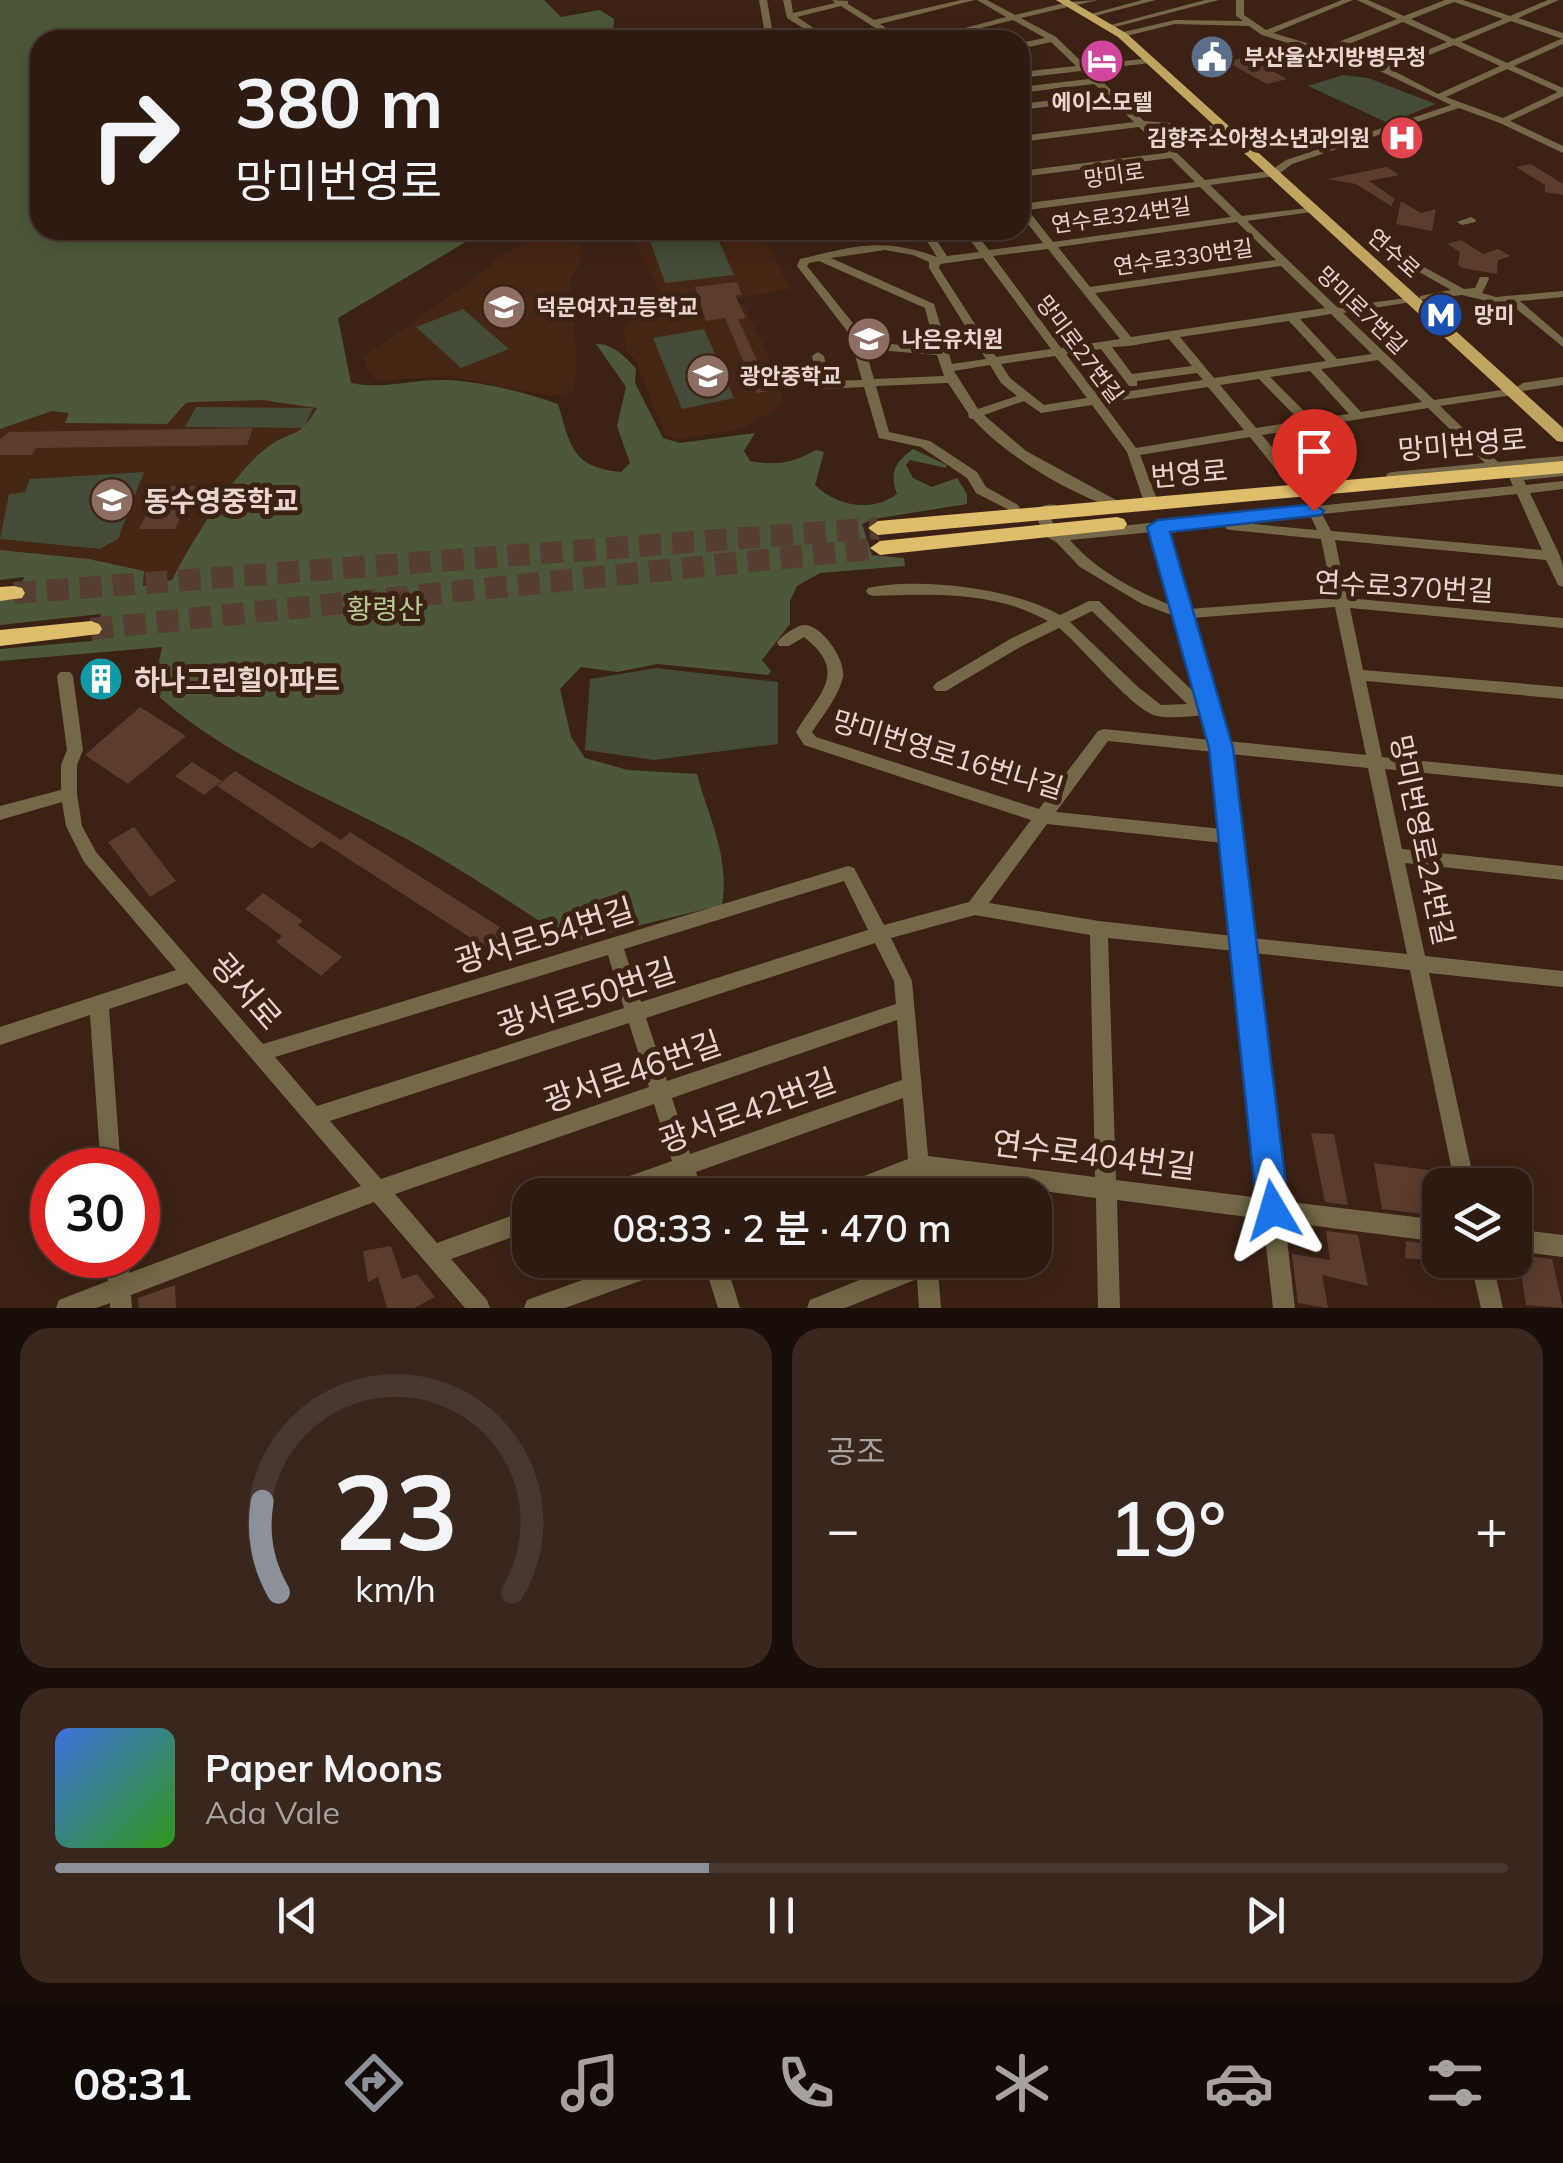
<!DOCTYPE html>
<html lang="ko">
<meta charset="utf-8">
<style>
:root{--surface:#2d1a10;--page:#39271e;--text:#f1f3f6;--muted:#a7a19f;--line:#483830;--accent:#8c9099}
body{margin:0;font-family:Mulish,"Noto Sans KR",sans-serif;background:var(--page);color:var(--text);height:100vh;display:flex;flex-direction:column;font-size:38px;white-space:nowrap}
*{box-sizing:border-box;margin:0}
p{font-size:32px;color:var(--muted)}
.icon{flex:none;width:55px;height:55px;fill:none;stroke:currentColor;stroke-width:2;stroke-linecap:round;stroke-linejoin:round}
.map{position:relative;height:1308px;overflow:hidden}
.side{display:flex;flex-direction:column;gap:20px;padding:20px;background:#190e09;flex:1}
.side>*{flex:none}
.hud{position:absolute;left:30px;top:30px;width:1000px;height:210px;border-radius:30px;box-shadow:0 5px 25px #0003,0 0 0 2px var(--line);background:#2d1a10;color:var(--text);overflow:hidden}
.tools{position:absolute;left:1422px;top:1168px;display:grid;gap:20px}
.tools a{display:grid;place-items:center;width:110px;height:110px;border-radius:20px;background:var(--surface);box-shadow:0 5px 25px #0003,0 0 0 2px var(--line);font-size:50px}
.speed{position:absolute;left:30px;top:1148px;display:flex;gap:20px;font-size:50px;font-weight:700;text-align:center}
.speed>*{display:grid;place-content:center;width:130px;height:130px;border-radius:50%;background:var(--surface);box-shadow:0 5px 25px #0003,0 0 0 2px var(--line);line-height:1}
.speed .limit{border:15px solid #d22;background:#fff;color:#111}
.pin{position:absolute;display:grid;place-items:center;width:85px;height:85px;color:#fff;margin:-102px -42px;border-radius:50% 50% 50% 0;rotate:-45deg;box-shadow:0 0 10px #0007}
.pin .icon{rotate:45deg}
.me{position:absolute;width:110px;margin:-55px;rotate:353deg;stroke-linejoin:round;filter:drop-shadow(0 0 8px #0008)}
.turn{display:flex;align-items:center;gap:35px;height:210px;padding:0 40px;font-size:45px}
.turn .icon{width:130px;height:130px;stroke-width:2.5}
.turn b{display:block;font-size:70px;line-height:85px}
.big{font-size:75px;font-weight:600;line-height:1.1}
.side .widget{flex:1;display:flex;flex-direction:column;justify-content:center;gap:15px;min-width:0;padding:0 35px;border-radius:30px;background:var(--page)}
.side .dial{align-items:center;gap:0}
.dial svg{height:260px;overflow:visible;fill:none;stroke:var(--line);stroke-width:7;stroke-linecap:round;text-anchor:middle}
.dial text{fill:var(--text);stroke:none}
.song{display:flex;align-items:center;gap:30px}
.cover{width:120px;height:120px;border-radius:15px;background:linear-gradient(135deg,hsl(220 70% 55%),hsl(110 70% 35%))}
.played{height:10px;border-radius:5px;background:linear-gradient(90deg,var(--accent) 45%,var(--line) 45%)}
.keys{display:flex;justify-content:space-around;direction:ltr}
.heat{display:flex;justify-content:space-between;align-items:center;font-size:55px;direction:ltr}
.side .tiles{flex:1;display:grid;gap:20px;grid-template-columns:1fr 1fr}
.widget:last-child{grid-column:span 2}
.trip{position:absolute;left:512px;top:1178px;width:540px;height:100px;border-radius:30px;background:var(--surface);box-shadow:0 5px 25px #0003,0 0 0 2px var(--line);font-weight:600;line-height:100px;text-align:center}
.tabs{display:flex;height:160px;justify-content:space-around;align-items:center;background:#120a06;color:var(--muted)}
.tabs .icon{width:70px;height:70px}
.tabs .current{color:var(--accent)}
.tabs b{font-size:45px;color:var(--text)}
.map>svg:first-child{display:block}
</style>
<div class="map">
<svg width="1563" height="1308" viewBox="0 0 1563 1308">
<rect width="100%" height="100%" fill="#3c2215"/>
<path fill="#462615" d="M761,230L790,289L668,310L630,231Z
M542,235L581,244L580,264L570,279L577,361L574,391L551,396L448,376L377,381L364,367L365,356L490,267L499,255Z
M743,304L767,352L784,404L744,428L681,439L665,436L636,361L626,350L624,333L628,321Z
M262,400L318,407L305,431L291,434L201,531L172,580L142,586L144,571L89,559L0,550V429L52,411L69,413L66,423L166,424L186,403Z"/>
<path fill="#444b37" d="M1343,75L1368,78L1436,104L1388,123L1308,86Z
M646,230H714L734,275L665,283Z
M463,309L509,349L461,368L416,327Z
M704,329L734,398L682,409L653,338Z
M196,407L313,408L304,428L185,427Z
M144,472L118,539L100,549L0,539L9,494L25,492L30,479Z
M656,668L778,682V744L654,760L585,750L590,679Z"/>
<path fill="#4d583a" d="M0,0H544L561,17L600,10L614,19L613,40H40V230H486L338,318L351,383C383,390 412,379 444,380C480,381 524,392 558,404C571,447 572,467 621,472L630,463L617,426L626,387L596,344C612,343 625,357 636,368L635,383L663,438L680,443L755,433L744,451L750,461C778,466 792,463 816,450L824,452L815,485C836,506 872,513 897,494C889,473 895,462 913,449L947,465L946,468L910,460L906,465L913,478L932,487L957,478L967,494V504L873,519L862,524L872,555L904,558L905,566L820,573L797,586L790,601V624L762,660L771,671L768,675L657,664L617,672L581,667L560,689L571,737L585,758L628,770L697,774C709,819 730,857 722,905L572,942C523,911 474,877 423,848C335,798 228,762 153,691L162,647L0,661V649L92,641L101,614L0,625V600L16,599L24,577L0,580V550L89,559L144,571L143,586L172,580C190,544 233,474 264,450C291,428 298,442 317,408L262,400L195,402L186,403L167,424L65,423L69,413L52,411L0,429Z"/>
<path fill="#5b3d2f" d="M1247,57L1287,79L1267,84L1227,62Z
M1531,164L1563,184V195L1545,192V185L1516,167Z
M1387,167L1399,175L1369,181L1395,199L1391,206L1356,184L1327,179Z
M1401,201L1421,213L1436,209L1432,231L1396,224Z
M1461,240L1483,254L1498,249L1511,256L1498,260L1497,274L1462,268L1458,265L1460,252L1447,244Z
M737,282L742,295H735L746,318L738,319L771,391L757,393L725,318L706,321L695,287Z
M253,428L247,445L36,448L32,455H0V439L9,432Z
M161,486H196L175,529H139Z
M111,662L114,691L90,697L88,668Z
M140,707L186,736L128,784L85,755Z
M192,762L222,781L204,795L175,776Z
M235,771L341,840L350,832L517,938L500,957L321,841L312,849L217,786Z
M134,827L176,881L150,897L108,842Z
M263,893L303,921L298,925L342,957L321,976L276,942L282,936L245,909Z
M1311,1133L1334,1134L1348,1205L1325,1202Z
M1374,1163L1436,1171L1440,1216L1382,1209Z
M1326,1231L1358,1235L1368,1286L1322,1275L1328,1308L1298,1303L1292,1254L1330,1260Z
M1406,1241L1440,1246V1261L1405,1258Z
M391,1246L402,1279L417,1274L435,1297L414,1308H387L378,1277L368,1282L363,1251Z
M1518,1255L1552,1259L1563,1308L1526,1305Z
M175,1285L176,1308H139L138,1298Z"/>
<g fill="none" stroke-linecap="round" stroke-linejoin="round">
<path stroke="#563d31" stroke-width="22" stroke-dasharray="22 11" stroke-linecap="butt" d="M14,593L878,528
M91,629L880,548"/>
<path fill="#756848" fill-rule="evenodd" d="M759,0H767L774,40H766Z
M783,0H791L793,13L835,3L832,0L848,1V4L874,20L961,0H975L880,24L904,40H894L841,6L797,17L832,40H822L787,18Z
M977,0H987L1015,15L1069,2L1098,0L1021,18L1056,37L1085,65L1153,58V62L1150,63L1090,70L1144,121L1230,127L1232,129L1227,132L1150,127L1205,180L1270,171L1286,160L1451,105L1382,72L1262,35L1249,26L1175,24L1122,37H1119V33L1175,20L1243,21L1236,16V0H1244V15L1266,30L1342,0H1353L1273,33L1323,48L1397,19L1357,0H1368L1404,16L1445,0H1463L1510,16L1548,0H1559L1518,18L1563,33V44L1514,66L1563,88V96L1510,121L1563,146V153L1500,123L1459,108L1292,164L1276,176L1210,185L1242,216L1316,207L1317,209L1312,212L1247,221L1337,307L1415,297V301L1411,302L1343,313L1434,400L1516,388L1518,391L1512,395L1440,406L1498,462L1563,456V464L1388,479L1386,476L1388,473L1393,472L1485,463L1428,408L1262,435L1303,485L1296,489L1291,488L1250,437L1140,455L1157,499L1150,503L1143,499L1127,452L1092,405L1041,413L1024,401L984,415L1026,451L1116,500L1118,503L1116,506L1111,507C1065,491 1005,455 973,419L969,418L968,413L948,383L876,386L889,432L930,441L977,472L986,487L1018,505L1020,508L1013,512L976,493L967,478L921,447L879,438L864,387L824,389L818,385L812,356L818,352L824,356L829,381L862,380L853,348L857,344L797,266L800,259C855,246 882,237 937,257L920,230H930L947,256L979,252L963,230H973L989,250L1043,243L1020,214V204L1195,182L1171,158L1020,177V171L1165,153L1139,127L1020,142V136L1134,122L1110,99L1020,110V104L1105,94L1094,84L1020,93V87L1089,79L1081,71L1020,78V72L1076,66L1051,42L1020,49V43L1045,38L1013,20L934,40H920L1006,17ZM1454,2L1503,19L1454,39L1411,19ZM1511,21L1560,38H1563L1507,63L1461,42ZM1403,22L1447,42L1385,67L1332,51ZM1454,45L1500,66L1438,94L1392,70ZM1507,69L1558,92L1503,118L1446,97ZM1200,187L1231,217L1053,242L1028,210ZM1237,222L1276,260L1090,287L1058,247ZM1048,249L1120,339L1061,348L993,256ZM885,250L913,255L929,262V268L986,359L952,364L934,304L831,258ZM983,258L1051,349L996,357L939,268L940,264ZM819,261L925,308L935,348L868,342L807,266L809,263ZM1281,266L1325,308L1131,337L1095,293ZM1331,314L1372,354L1337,359L1300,319ZM1289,321L1326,361L1214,378L1180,337ZM1169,339L1192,366L1132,374L1112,347L1129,346ZM865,349L937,355L944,376L874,379ZM1101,349L1129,386H1137V381L1197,373L1203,380L1098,396L1066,354ZM1055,356L1087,398L1044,405L1010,378L1001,364ZM1378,360L1422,402L1361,412L1321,369ZM990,365L1001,383L1017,396L978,409L954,371ZM1310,371L1349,414L1312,419L1270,377ZM1259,379L1300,421L1256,428L1220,385ZM1208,387L1244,430L1136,448L1103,403Z
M1142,0H1156L1091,17L1087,15Z
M1205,0H1219L1111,28L1107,26Z
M1471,217L1476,220L1475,222L1462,225L1457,222Z
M1393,250L1464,289L1475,288L1480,277H1488L1489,279L1482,293L1496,297L1563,291V297L1520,301L1563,338V347L1508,302L1496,303L1462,295L1420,300V296L1451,290L1389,255L1388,253Z
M1563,377V385L1523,391L1517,387L1523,383Z
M1563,468V476L1524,480L1526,485L1563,481V489L1530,493L1560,556L1563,566V587L1558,585L1546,560L1335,540L1347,598L1563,618V628L1350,608L1363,670L1563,687V699L1366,681L1382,757L1563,775V787L1385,769L1402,849L1563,866V880L1405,863L1425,956L1563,971V987L1429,973L1475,1185H1455L1410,970L1253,953L1282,1201L1440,1220V1242L1285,1222L1295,1308H1273L1263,1219L1117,1200L1120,1308H1098L1096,1198L930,1176L931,1195H911L909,1179L867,1195H830L833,1188L908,1159L903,1098L696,1172L703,1195H683L677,1179L632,1195H593L596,1188L672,1161L654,1104L395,1194L437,1243L530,1209V1231L451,1259L487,1300L490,1308H465L374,1202L131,1295L132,1308H110V1303L96,1308H56L59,1300L108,1281L106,1255H128L129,1273L361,1186L187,983L109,1009L121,1170H101L90,1015L0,1045V1027L176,970L84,862L66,826L62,802L0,820V806L61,790V765L67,750L57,676L60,672H70L73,676L83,750L77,765V794L82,826L96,852L263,1044L848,866L854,868L884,925L969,902L1031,820L804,745L796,732C818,694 850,673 804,637L789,646H779L777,642C782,636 794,627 803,625C821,623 846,660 843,677C839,696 823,715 812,732L816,737L1039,809L1098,731L1104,729L1211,740L1204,715C1190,716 1171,719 1157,716C1133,711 1082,646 1059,628L1022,646L946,691H936L933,687L936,683L1012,638L1048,621C996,591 931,594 873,596L868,594L866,591L868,588C920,577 1013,588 1060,615L1089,601H1099L1199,697L1177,617L1142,604L1080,567L1056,542L1045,536L1034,512C1038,506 1049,503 1056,505L1058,508L1049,514L1056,530L1061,532L1513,486L1509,477L1511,474ZM1517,494L1542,550L1331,531L1322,514ZM1310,515L1317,530L1241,523ZM1225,524L1226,529L1231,530L1321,539L1333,598L1189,609L1166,530ZM1153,532L1173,606C1136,591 1096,571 1070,540ZM1335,607L1366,755L1227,741L1191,618ZM1092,611L1187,704L1161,705L1138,687L1070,622ZM1108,741L1214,752L1222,829L1056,812ZM1230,754L1368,768L1407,954L1251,938ZM1047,824L1223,843L1233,936L1099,921L989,903ZM844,881L868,930L641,1002L624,949ZM975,915L1090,935L1095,1177L928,1156L912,981L891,938ZM1108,938L1235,951L1261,1198L1116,1180ZM875,943L894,981L896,1004L667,1081L646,1018ZM608,955L624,1008L317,1106L275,1057ZM897,1020L902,1080L690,1154L672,1098ZM629,1023L649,1087L381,1179L330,1121Z
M1515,1229L1563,1235V1257L1515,1251Z
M638,1260H679L676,1268L565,1308H524L527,1300Z
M703,1260H725L740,1308H718Z
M909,1260H937L941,1308H919L917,1279L845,1308H807L810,1300Z
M1470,1260H1492L1503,1308H1481Z"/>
<path fill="#c0a561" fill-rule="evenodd" d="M1056,0H1069L1126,33L1563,428V442L1557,441L1118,37Z"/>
<path fill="#debd6b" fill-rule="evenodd" d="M1563,461V473L878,535L868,528L878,521Z
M1117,517L1124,519L1127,524L1124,529L880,555L870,548L880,541Z
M14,586L22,588L25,593L22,598L0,601V587Z
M91,621L99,624L102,629L99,634L0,646V630Z"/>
</g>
<path fill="#1a73e8" stroke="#114b97" stroke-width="2.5" d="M1314,504L1324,511L1321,515L1170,532L1233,748L1289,1210L1285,1221L1273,1225L1262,1221L1257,1210L1209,748L1147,527L1158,520Z"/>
<defs>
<symbol id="civic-disc" viewBox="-11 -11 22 22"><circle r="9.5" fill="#5c6f8a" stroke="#3c2215"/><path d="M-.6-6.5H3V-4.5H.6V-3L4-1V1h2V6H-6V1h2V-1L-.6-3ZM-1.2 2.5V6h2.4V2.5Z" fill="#fff"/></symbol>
<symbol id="hotel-disc" viewBox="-11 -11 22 22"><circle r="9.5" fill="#d1479c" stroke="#3c2215"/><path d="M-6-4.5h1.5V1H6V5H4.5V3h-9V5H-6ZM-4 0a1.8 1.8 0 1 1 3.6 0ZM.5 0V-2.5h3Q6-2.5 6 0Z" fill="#fff"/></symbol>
<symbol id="hospital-disc" viewBox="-11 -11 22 22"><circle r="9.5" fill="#e0444e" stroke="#3c2215"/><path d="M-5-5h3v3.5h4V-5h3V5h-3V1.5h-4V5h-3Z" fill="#fff"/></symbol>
<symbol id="school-disc" viewBox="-11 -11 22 22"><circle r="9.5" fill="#8d6e63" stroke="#3c2215"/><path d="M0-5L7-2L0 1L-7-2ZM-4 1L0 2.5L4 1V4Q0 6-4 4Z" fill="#fff"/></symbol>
<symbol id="metro-disc" viewBox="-11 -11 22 22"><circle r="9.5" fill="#1a4fb4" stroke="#3c2215"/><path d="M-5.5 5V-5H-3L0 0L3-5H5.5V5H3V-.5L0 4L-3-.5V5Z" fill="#fff"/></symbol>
<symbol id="building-disc" viewBox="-11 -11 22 22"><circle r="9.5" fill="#0f9aa8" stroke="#3c2215"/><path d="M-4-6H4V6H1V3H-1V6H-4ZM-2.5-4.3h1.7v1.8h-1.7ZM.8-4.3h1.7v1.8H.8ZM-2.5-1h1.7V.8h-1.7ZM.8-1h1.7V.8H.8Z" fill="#fff"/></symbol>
</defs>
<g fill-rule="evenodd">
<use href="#civic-disc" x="1187" y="32" width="50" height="50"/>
<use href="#hotel-disc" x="1077" y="36" width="50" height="50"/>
<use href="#hospital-disc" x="1377" y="113" width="50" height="50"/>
<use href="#school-disc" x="479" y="282" width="50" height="50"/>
<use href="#metro-disc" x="1416" y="290" width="50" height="50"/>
<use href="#school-disc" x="844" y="314" width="50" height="50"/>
<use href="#school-disc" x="683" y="351" width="50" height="50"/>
<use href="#school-disc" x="87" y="475" width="50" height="50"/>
<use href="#building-disc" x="76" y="654" width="50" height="50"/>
</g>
<g text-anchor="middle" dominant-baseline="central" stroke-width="10" stroke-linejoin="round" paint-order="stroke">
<g font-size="22" font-weight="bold" fill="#e8d6ce" stroke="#3c2215" text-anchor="start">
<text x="1244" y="57">부산울산지방병무청</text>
<text x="1102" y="102" text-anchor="middle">에이스모텔</text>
<text x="1370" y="138" text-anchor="end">김향주소아청소년과의원</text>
<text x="536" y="307">덕문여자고등학교</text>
<text x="1474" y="315">망미</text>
<text x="902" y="339">나은유치원</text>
<text x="740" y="376">광안중학교</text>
</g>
<g font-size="22" fill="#e8d6ce" stroke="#3c2215">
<text transform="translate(1114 175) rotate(-8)">망미로</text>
<text transform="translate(1121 215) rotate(-8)">연수로324번길</text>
<text transform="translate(1394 253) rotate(42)">연수로</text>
<text transform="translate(1183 257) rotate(-8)">연수로330번길</text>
<text transform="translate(1362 310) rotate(44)">망미로7번길</text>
<text transform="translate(1080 349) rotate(53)">망미로27번길</text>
</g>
<g font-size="28" fill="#e8d6ce" stroke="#3c2215">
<text transform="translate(1462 444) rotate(-5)">망미번영로</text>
<text transform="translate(1189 473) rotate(-5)">번영로</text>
<text transform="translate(1404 586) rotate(3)">연수로370번길</text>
<text transform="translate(948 754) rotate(17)">망미번영로16번나길</text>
<text transform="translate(1423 840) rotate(78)">망미번영로24번길</text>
</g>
<g font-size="28" font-weight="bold" fill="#e8d6ce" stroke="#3c2215" text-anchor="start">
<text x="144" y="500">동수영중학교</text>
<text x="134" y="679">하나그린힐아파트</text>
</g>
<g font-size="28" fill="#b4c890" stroke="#3c2215">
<text x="385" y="608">황령산</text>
</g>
<g font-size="32" fill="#e8d6ce" stroke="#3c2215">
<text transform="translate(544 935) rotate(-17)">광서로54번길</text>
<text transform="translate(247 991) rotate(49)">광서로</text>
<text transform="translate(586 997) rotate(-18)">광서로50번길</text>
<text transform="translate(632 1071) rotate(-19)">광서로46번길</text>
<text transform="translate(747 1110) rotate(-20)">광서로42번길</text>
<text transform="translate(1094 1154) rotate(7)">연수로404번길</text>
</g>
</g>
</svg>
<div class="tools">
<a><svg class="icon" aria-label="layers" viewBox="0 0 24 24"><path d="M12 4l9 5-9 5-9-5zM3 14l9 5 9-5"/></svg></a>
</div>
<div class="speed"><div class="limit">30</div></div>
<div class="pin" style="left:1314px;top:511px;background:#d93025"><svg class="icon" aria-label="arrive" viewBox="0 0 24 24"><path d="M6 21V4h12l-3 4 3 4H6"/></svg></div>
<svg class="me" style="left:1273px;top:1210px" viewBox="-20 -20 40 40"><path d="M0-17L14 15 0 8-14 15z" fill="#1a73e8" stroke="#fff" stroke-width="4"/></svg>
<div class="trip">08:33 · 2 분 · 470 m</div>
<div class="hud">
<div class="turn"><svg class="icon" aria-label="right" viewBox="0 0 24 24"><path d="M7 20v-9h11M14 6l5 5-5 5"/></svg><div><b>380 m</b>망미번영로</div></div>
</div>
</div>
<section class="side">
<div class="tiles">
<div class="widget dial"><svg viewBox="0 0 100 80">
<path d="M14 69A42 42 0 1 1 86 69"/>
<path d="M14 69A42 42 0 0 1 9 41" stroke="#8c9099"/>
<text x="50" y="56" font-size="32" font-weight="700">23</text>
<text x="50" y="72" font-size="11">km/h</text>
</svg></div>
<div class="widget"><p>공조</p>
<div class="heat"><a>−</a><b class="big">19°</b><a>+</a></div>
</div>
<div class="widget">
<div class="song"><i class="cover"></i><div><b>Paper Moons</b><p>Ada Vale</p></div></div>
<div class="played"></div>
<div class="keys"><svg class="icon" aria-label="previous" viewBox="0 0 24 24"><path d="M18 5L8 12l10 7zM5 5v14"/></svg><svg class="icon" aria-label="pause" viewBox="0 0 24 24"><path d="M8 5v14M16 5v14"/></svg><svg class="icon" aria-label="next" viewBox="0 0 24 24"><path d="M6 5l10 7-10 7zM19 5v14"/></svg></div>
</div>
</div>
</section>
<nav class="tabs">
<b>08:31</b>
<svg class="icon current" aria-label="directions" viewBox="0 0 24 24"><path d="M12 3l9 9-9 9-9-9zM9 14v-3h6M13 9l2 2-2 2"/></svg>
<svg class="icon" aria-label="music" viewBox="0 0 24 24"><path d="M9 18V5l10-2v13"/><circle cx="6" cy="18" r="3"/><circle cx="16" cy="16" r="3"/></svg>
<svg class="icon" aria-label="phone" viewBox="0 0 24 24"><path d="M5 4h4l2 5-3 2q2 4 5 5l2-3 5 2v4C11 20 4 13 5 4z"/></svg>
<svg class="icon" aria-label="climate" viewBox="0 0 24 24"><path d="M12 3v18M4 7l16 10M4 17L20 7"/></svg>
<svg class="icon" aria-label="car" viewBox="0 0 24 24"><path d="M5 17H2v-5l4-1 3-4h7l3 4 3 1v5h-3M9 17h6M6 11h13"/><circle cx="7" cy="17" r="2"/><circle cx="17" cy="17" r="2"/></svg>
<svg class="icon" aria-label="filters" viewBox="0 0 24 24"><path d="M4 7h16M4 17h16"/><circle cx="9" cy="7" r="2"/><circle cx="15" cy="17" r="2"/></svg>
</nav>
